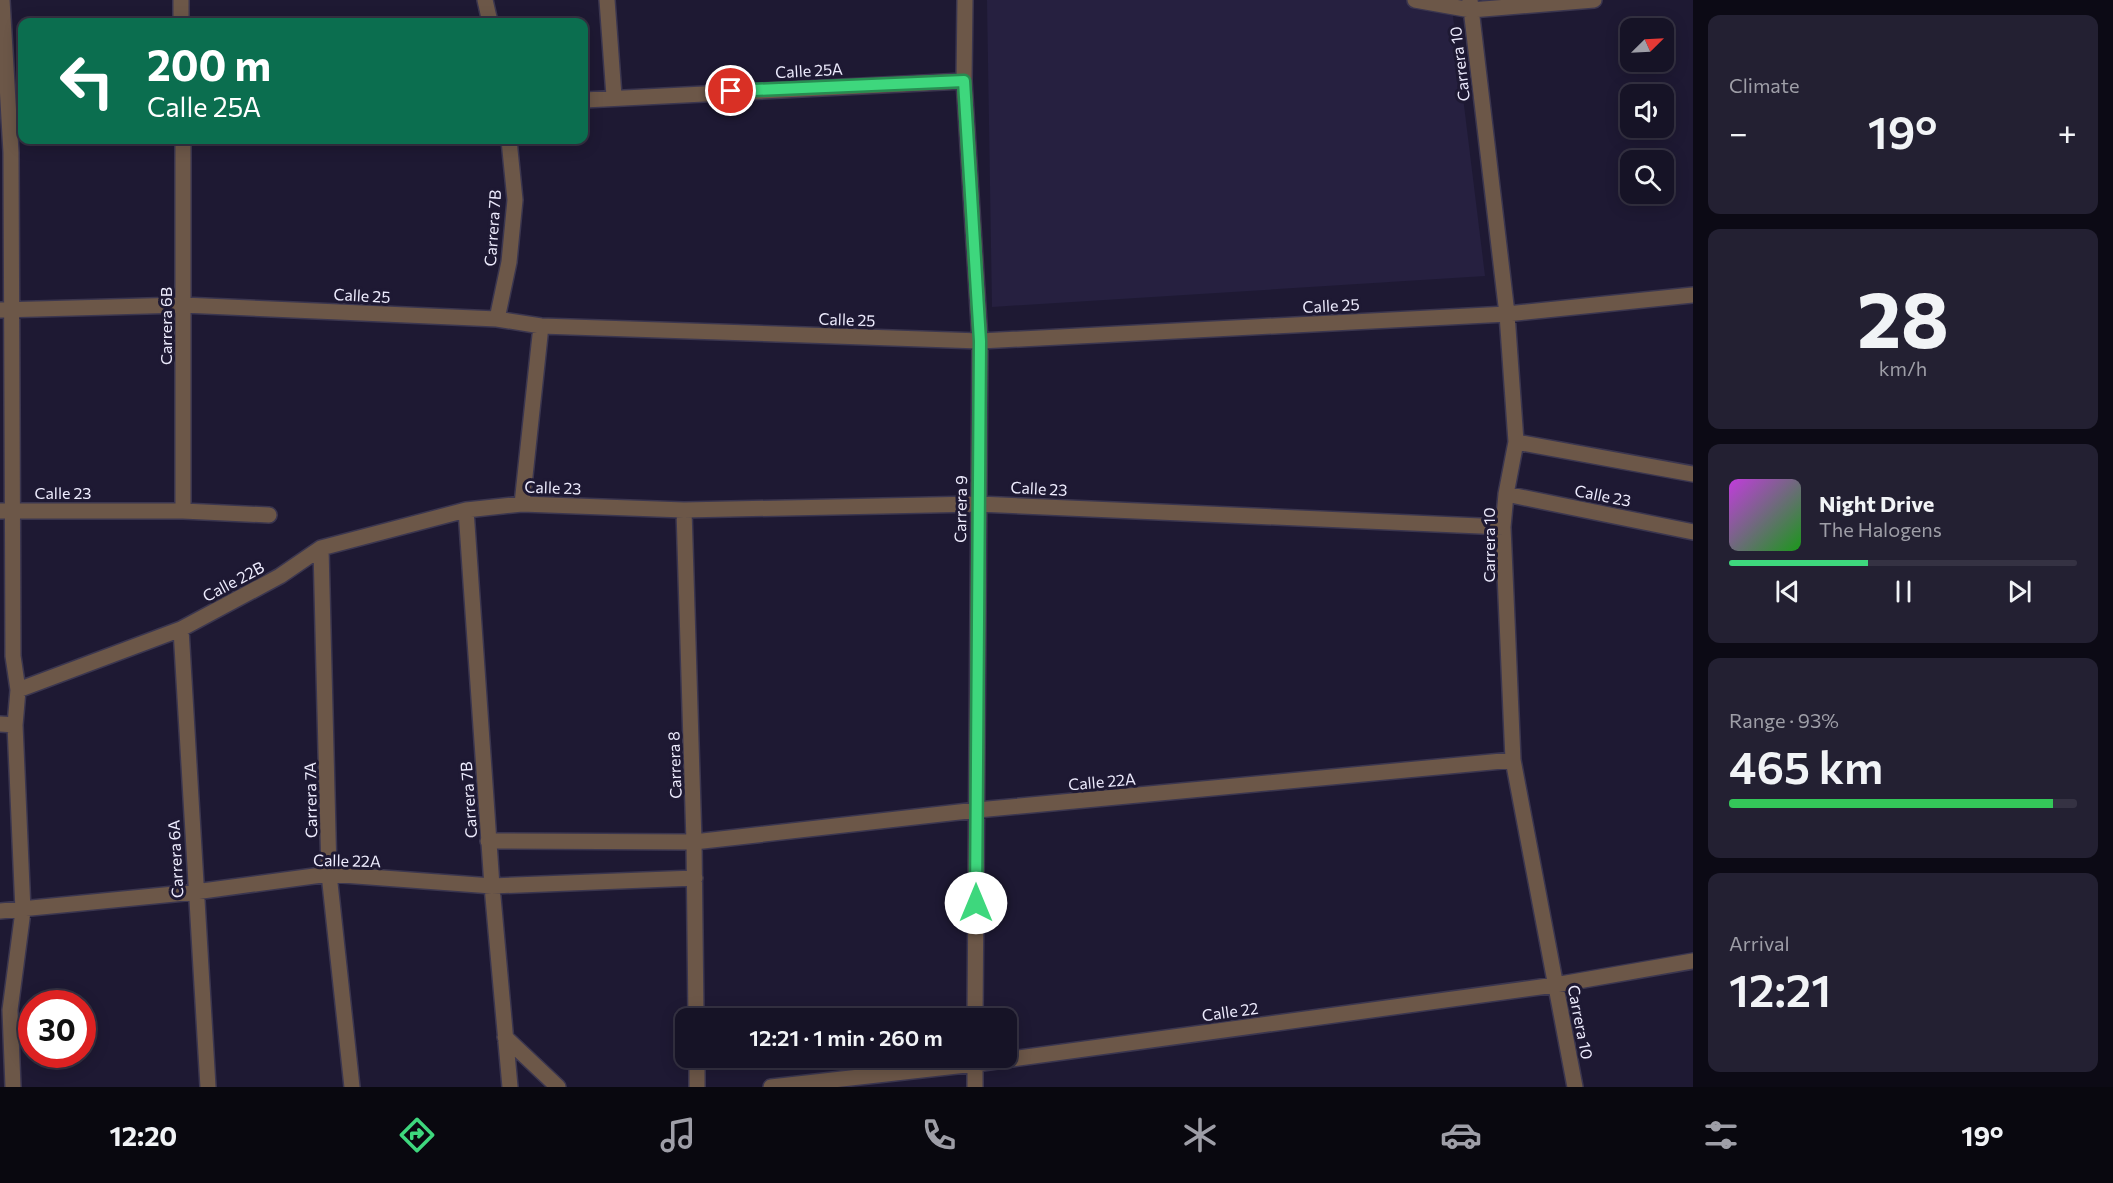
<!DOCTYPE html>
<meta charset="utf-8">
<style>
:root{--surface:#161326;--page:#232032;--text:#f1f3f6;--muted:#9e9ea7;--line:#353243;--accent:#3ed77d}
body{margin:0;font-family:Commissioner,sans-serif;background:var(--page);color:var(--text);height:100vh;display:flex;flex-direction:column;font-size:22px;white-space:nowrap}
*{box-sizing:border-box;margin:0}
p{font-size:20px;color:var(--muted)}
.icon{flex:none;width:33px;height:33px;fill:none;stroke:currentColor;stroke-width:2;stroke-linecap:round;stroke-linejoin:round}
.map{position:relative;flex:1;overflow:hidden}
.side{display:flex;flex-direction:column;gap:15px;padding:15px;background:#0c0a15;width:420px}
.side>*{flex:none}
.hud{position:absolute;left:18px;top:18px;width:570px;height:126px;border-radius:12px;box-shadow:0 3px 15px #0003,0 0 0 2px var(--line);background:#0b6e4f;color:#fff;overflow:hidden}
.needle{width:39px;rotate:66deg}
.tools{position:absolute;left:1620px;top:18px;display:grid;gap:12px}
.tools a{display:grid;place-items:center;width:54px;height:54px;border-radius:12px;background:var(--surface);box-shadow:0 3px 15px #0003,0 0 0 2px var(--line);font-size:30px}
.speed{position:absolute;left:18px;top:990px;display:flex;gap:12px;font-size:30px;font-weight:700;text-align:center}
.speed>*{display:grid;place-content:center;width:78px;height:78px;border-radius:50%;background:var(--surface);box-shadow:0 3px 15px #0003,0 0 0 2px var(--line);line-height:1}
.speed .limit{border:9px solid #d22;background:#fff;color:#111}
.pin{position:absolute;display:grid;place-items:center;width:51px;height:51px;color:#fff;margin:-26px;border:3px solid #fff;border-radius:50%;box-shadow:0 2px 6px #0007}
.me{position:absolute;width:66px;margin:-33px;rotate:0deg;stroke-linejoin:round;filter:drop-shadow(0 0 4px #0008)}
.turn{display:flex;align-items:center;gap:21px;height:126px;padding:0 30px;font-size:27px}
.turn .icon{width:78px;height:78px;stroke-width:2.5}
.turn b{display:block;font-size:42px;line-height:51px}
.big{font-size:45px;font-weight:600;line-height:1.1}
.side .tile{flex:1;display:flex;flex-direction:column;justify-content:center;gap:9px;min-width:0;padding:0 21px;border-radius:12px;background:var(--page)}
.side .dial{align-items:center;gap:0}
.dial b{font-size:78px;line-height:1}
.song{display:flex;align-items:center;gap:18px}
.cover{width:72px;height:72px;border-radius:9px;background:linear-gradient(135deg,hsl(290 70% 55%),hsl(120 70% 35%))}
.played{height:6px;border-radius:3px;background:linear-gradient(90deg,var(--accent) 40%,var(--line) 40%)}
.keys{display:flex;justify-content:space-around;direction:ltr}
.heat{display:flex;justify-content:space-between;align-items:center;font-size:33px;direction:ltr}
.charge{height:9px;border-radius:4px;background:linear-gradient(90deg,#34c759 93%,var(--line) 0)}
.trip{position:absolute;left:675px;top:1008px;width:342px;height:60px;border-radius:12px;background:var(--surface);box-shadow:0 3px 15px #0003,0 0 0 2px var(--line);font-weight:600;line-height:60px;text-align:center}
.menu{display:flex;height:96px;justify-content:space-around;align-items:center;background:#09080f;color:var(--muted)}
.menu .icon{width:42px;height:42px}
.menu .on{color:var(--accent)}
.menu b{font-size:27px;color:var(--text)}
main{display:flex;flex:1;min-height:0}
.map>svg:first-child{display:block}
</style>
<main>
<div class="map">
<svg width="1693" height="1087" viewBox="0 0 1693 1087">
<rect width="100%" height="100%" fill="#1e1933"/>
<path fill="#262040" d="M987,0H1451L1485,276L992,307Z"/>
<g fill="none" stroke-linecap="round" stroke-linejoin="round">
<defs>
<path id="minor" d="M2,0L11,152L13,656L18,690L15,725L23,911L10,1010L13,1087
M181,0V22
M485,0L490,22
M607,0L614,96
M965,0L964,81L980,341L975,1018
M1415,0L1471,10L1594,0
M1470,0L1507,314L1516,442L1506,494L1503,527L1513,760L1575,1087
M584,100L964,81
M183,140V511
M0,310L183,305L497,319L541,326L980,341L1507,314L1693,295
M497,319L509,262L515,200L509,140
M1516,442L1693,474
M1506,494L1693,532
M522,504L541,326
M466,510L492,886L510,1087
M684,510L694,842L696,1018
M0,511H183L269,515
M321,548L329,874L352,1087
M181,629L208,1087
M18,690L181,629L280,576L321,548L466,510L522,504L684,510L978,504L1503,527
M0,724L15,725
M488,841L694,842L977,810L1513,760
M0,911L195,892L329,874L492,886L695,878
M505,1037L558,1087
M697,1058V1087
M771,1087L975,1064L1555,985L1693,961
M975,1087V1058"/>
</defs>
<use href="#minor" stroke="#3b364f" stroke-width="18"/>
<use href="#minor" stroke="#6c5748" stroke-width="15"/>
</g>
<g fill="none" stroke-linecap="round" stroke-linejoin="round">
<defs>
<path id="route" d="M731,91L964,81L980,341L976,903"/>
</defs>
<use href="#route" stroke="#288c51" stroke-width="15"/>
<use href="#route" stroke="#3ed77d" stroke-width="10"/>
</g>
<g text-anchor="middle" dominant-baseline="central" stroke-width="6" stroke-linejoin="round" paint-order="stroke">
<g font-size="16" fill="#edebfd" stroke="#1e1933">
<text transform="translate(1459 64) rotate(-97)">Carrera 10</text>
<text transform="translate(809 70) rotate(-3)">Calle 25A</text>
<text transform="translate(492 228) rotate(-86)">Carrera 7B</text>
<text transform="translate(362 295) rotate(3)">Calle 25</text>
<text transform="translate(1331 305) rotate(-3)">Calle 25</text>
<text transform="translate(847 319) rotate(2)">Calle 25</text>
<text transform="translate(165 326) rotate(-90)">Carrera 6B</text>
<text transform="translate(553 487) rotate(2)">Calle 23</text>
<text transform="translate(1039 488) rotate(3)">Calle 23</text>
<text x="63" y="492">Calle 23</text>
<text transform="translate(1603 495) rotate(11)">Calle 23</text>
<text transform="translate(960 509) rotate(-89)">Carrera 9</text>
<text transform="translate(1488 545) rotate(-90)">Carrera 10</text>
<text transform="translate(233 581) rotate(-28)">Calle 22B</text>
<text transform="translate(674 765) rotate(-92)">Carrera 8</text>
<text transform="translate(1102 781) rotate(-5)">Calle 22A</text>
<text transform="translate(310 800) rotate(-91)">Carrera 7A</text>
<text transform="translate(468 800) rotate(-94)">Carrera 7B</text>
<text transform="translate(175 859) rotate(-93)">Carrera 6A</text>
<text transform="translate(347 860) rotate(1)">Calle 22A</text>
<text transform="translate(1230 1011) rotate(-8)">Calle 22</text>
<text transform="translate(1581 1022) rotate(79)">Carrera 10</text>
</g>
</g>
</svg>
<div class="tools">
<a><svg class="needle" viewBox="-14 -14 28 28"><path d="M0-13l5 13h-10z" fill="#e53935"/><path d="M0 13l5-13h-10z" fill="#9e9ea7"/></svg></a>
<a><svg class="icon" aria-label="sound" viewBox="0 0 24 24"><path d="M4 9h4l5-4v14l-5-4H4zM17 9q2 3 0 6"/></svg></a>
<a><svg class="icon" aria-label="search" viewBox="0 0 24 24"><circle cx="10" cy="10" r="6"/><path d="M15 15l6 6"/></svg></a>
</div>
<div class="speed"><div class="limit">30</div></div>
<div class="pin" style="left:731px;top:91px;background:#d93025"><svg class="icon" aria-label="arrive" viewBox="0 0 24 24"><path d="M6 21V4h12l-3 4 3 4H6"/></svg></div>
<svg class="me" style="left:976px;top:903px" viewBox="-20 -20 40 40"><circle r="19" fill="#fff"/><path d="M0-13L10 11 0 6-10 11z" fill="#3ed77d"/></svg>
<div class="trip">12:21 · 1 min · 260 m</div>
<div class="hud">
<div class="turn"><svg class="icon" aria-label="left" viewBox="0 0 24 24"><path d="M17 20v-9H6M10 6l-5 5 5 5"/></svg><div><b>200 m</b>Calle 25A</div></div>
</div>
</div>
<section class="side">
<div class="tile"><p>Climate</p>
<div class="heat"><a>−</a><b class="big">19°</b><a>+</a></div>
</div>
<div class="tile dial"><b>28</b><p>km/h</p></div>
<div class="tile">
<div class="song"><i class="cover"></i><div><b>Night Drive</b><p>The Halogens</p></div></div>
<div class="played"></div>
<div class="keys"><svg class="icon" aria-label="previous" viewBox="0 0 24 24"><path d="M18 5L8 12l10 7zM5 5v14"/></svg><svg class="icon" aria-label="pause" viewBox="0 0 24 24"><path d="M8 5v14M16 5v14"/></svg><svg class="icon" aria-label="next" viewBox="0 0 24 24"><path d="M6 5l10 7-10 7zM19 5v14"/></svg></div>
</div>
<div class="tile"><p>Range · 93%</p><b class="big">465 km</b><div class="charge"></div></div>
<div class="tile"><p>Arrival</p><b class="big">12:21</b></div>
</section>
</main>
<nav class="menu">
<b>12:20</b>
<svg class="icon on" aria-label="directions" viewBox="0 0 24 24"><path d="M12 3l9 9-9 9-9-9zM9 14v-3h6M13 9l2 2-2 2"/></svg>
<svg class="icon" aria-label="music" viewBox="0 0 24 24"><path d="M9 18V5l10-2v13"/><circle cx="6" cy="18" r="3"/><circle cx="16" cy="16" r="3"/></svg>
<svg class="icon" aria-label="phone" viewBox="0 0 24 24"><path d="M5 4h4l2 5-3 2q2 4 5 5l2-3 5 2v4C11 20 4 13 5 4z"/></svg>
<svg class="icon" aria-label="climate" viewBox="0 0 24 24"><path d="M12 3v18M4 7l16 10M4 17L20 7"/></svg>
<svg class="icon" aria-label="car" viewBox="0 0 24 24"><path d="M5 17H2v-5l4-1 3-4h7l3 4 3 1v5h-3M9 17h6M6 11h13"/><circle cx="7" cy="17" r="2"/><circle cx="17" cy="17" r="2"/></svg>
<svg class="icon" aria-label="filters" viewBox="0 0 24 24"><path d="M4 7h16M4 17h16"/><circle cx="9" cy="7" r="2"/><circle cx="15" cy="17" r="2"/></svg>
<b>19°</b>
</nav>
